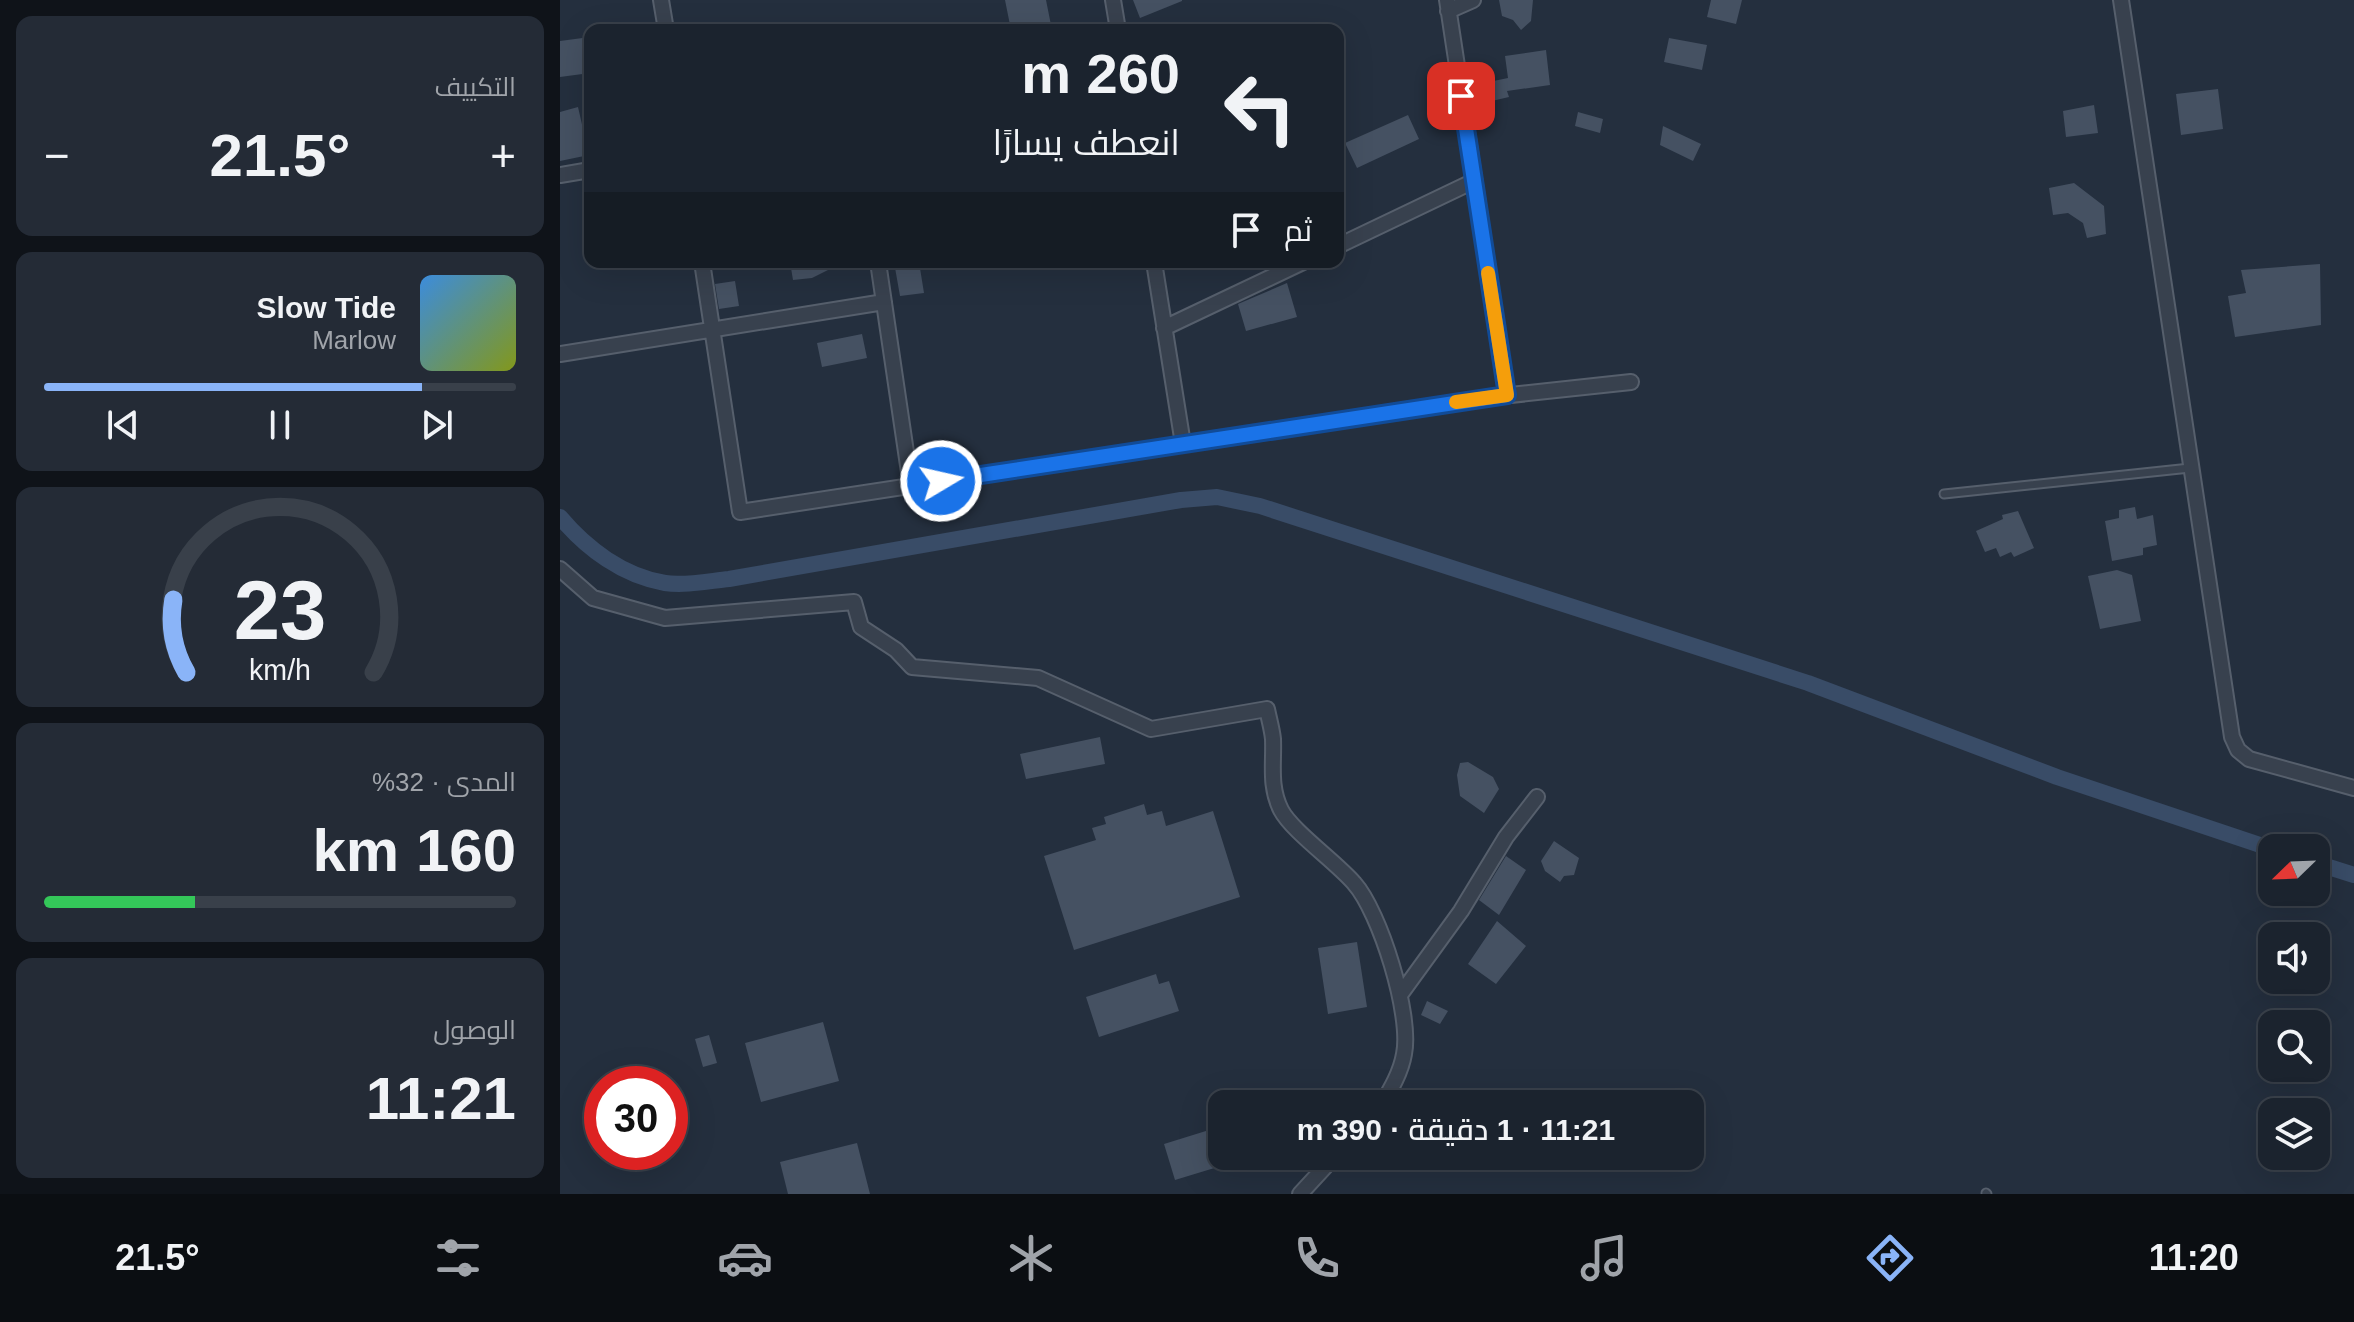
<!DOCTYPE html>
<html lang="ar">
<meta charset="utf-8">
<style>
:root{--surface:#1b232e;--page:#242b36;--text:#f1f3f6;--muted:#a0a4aa;--line:#39404a;--accent:#8ab4f8}
body{margin:0;font-family:Helvetica,Cairo,sans-serif;background:var(--page);color:var(--text);direction:rtl;height:100vh;display:flex;flex-direction:column;font-size:30px;white-space:nowrap}
*{box-sizing:border-box;margin:0}
p{font-size:26px;color:var(--muted)}
.icon{flex:none;width:44px;height:44px;fill:none;stroke:currentColor;stroke-width:2;stroke-linecap:round;stroke-linejoin:round}
.map{position:relative;flex:1;overflow:hidden;direction:ltr}
.details{display:flex;flex-direction:column;gap:16px;padding:16px;background:#0f1319;width:560px}
.details>*{flex:none}
.top-card{position:absolute;left:24px;top:24px;width:760px;height:244px;border-radius:16px;box-shadow:0 8px 32px #0002,0 0 0 2px var(--line);direction:rtl;background:#1b232e;color:var(--text);overflow:hidden}
.needle{width:52px;rotate:247deg}
.tools{position:absolute;left:1698px;top:834px;display:grid;gap:16px}
.tools a{display:grid;place-items:center;width:72px;height:72px;border-radius:16px;background:var(--surface);box-shadow:0 8px 32px #0002,0 0 0 2px var(--line);font-size:40px}
.speed{position:absolute;left:24px;top:1066px;display:flex;gap:16px;font-size:40px;font-weight:700;text-align:center}
.speed>*{display:grid;place-content:center;width:104px;height:104px;border-radius:50%;background:var(--surface);box-shadow:0 8px 32px #0002,0 0 0 2px var(--line);line-height:1}
.speed .limit{border:12px solid #d22;background:#fff;color:#111}
.pin{position:absolute;display:grid;place-items:center;width:68px;height:68px;color:#fff;margin:-34px;border-radius:16px;box-shadow:0 4px 12px #0006}
.me{position:absolute;width:88px;margin:-44px;rotate:81deg;stroke-linejoin:round;filter:drop-shadow(0 0 6px #0008)}
.turn{display:flex;align-items:center;gap:28px;height:168px;padding:0 32px;font-size:36px}
.turn .icon{width:104px;height:104px;stroke-width:2.5}
.turn b{display:block;font-size:56px;line-height:68px}
.then{display:flex;align-items:center;height:76px;padding:0 32px;background:#0003;gap:16px;font-size:30px}
.big{font-size:60px;font-weight:600;line-height:1.1}
.details .card{flex:1;display:flex;flex-direction:column;justify-content:center;gap:12px;min-width:0;padding:0 28px;border-radius:16px;background:var(--page)}
.details .dial{align-items:center;gap:0}
.dial svg{height:208px;overflow:visible;fill:none;stroke:var(--line);stroke-width:7;stroke-linecap:round;text-anchor:middle}
.dial text{fill:var(--text);stroke:none}
.song{display:flex;align-items:center;gap:24px}
.cover{width:96px;height:96px;border-radius:12px;background:linear-gradient(135deg,hsl(210 70% 55%),hsl(70 70% 35%))}
.played{height:8px;border-radius:4px;background:linear-gradient(90deg,var(--accent) 80%,var(--line) 80%)}
.keys{display:flex;justify-content:space-around;direction:ltr}
.heat{display:flex;justify-content:space-between;align-items:center;font-size:44px;direction:ltr}
.charge{height:12px;border-radius:6px;background:linear-gradient(90deg,#34c759 32%,var(--line) 0)}
.trip{position:absolute;left:648px;top:1090px;width:496px;height:80px;border-radius:16px;background:var(--surface);box-shadow:0 8px 32px #0002,0 0 0 2px var(--line);font-weight:600;line-height:80px;text-align:center;direction:rtl}
.menu{display:flex;height:128px;justify-content:space-around;align-items:center;background:#0b0e12;color:var(--muted)}
.menu .icon{width:56px;height:56px}
.menu .active{color:var(--accent)}
.menu b{font-size:36px;color:var(--text)}
main{display:flex;flex:1;min-height:0}
.map>svg:first-child{display:block}
</style>
<main>
<div class="map">
<svg width="1794" height="1194" viewBox="0 0 1794 1194">
<rect width="100%" height="100%" fill="#242f3e"/>
<g fill="none" stroke-linecap="round" stroke-linejoin="round">
<path stroke="#394c67" stroke-width="16" d="M0,517C27,549 63,576 105,583C125,586 149,581 169,579L621,500L657,497L700,506L1248,683L1497,777L1712,849
M1756,863L1794,875"/>
</g>
<path fill="#455162" d="M445,0H486L492,30H451Z
M573,0H622V1L580,18Z
M939,0H973L971,21L961,30L953,20L942,16Z
M1151,0H1182L1176,24L1147,17Z
M30,37V73L0,77V41Z
M1109,38L1147,45L1142,70L1104,62Z
M986,50L990,85L947,91L949,97L919,104L914,85L948,78L945,56Z
M1658,89L1663,129L1621,135L1616,94Z
M1534,105L1538,133L1506,137L1503,111Z
M18,107L29,155L0,161V112Z
M1018,112L1043,119L1040,133L1015,126Z
M848,115L859,139L797,168L785,143Z
M1103,126L1141,144L1133,161L1100,145Z
M1514,183L1544,206L1546,234L1527,238L1523,223L1508,213L1493,215L1489,188Z
M230,262H284L252,278L233,280Z
M334,262H359L364,293L340,296Z
M1760,264L1761,325L1675,337L1668,296L1686,293L1681,270Z
M175,281L179,306L159,309L155,284Z
M727,283L737,317L686,331L678,304Z
M302,334L307,358L262,367L257,343Z
M1575,507L1577,519L1593,515L1597,545L1583,548V555L1552,561L1545,521L1559,518V510Z
M1458,511L1474,548L1454,557L1451,552L1440,557L1436,548L1425,552L1416,531L1443,519L1442,515Z
M1557,570L1572,575L1581,621L1540,629L1528,576Z
M540,737L545,764L466,779L460,754Z
M908,762L933,777L939,789L924,813L900,796L897,775L900,763Z
M584,804L587,815L602,811L606,826L653,811L680,897L514,950L484,856L536,840L532,828L546,824L544,817Z
M994,841L1019,858L1014,875L1004,876L1000,882L985,871L981,861Z
M946,856L966,870L939,915L919,900Z
M937,921L966,946L936,984L908,964Z
M797,942L807,1007L768,1014L758,948Z
M596,974L599,984L609,981L619,1011L539,1037L526,997Z
M867,1001L888,1011L880,1024L861,1015Z
M263,1022L279,1081L201,1102L185,1043Z
M149,1035L157,1063L143,1067L135,1039Z
M662,1126V1156H684V1159L615,1180L604,1144Z
M297,1143L310,1194H228L220,1162Z"/>
<g fill="none" stroke-linecap="round" stroke-linejoin="round">
<defs>
<path id="service" d="M1384,494L1630,468
M1426,1193L1427,1194"/>
<path id="minor" d="M101,0L106,30
M553,0L558,30
M887,0L947,395
M1561,0L1672,737L1678,750L1689,759L1794,788
M888,11L913,0
M0,175L30,170
M778,246L914,181
M142,262L180,512L932,397L1071,382
M318,262L351,486
M594,262L623,444
M604,328L743,262
M0,354L324,302
M0,569L33,598L105,618L294,602L301,627L336,650L352,667L478,678L591,729L707,709C709,719 712,729 713,739C714,764 709,786 721,810C732,831 776,862 794,883C820,912 852,1015 844,1054C841,1072 831,1089 822,1104
M840,995L901,911L946,837L977,797
M740,1194L775,1156"/>
</defs>
<use href="#service" stroke="#565f6c" stroke-width="11"/>
<use href="#minor" stroke="#565f6c" stroke-width="18"/>
<use href="#service" stroke="#38414e" stroke-width="7"/>
<use href="#minor" stroke="#38414e" stroke-width="14"/>
</g>
<g fill="none" stroke-linecap="round" stroke-linejoin="round">
<defs>
<path id="route" d="M381,481L947,395L901,96"/>
</defs>
<use href="#route" stroke="#114b97" stroke-width="20"/>
<use href="#route" stroke="#1a73e8" stroke-width="14"/>
<path stroke="#f59e0b" stroke-width="14" d="M896,402L947,395L928,273"/>
</g>
</svg>
<div class="tools">
<a><svg class="needle" viewBox="-14 -14 28 28"><path d="M0-13l5 13h-10z" fill="#e53935"/><path d="M0 13l5-13h-10z" fill="#a0a4aa"/></svg></a>
<a><svg class="icon" aria-label="sound" viewBox="0 0 24 24"><path d="M4 9h4l5-4v14l-5-4H4zM17 9q2 3 0 6"/></svg></a>
<a><svg class="icon" aria-label="search" viewBox="0 0 24 24"><circle cx="10" cy="10" r="6"/><path d="M15 15l6 6"/></svg></a>
<a><svg class="icon" aria-label="layers" viewBox="0 0 24 24"><path d="M12 4l9 5-9 5-9-5zM3 14l9 5 9-5"/></svg></a>
</div>
<div class="speed"><div class="limit">30</div></div>
<div class="pin" style="left:901px;top:96px;background:#d93025"><svg class="icon" aria-label="arrive" viewBox="0 0 24 24"><path d="M6 21V4h12l-3 4 3 4H6"/></svg></div>
<svg class="me" style="left:381px;top:481px" viewBox="-20 -20 40 40"><circle r="17" fill="#1a73e8" stroke="#fff" stroke-width="3"/><path d="M0-11L8 9 0 5-8 9z" fill="#fff"/></svg>
<div class="trip">11:21 · 1 دقيقة · 390 m</div>
<div class="top-card">
<div class="turn"><svg class="icon" aria-label="left" viewBox="0 0 24 24"><path d="M17 20v-9H6M10 6l-5 5 5 5"/></svg><div><b>260 m</b>انعطف يسارًا</div></div>
<div class="then">ثم<svg class="icon" aria-label="arrive" viewBox="0 0 24 24"><path d="M6 21V4h12l-3 4 3 4H6"/></svg></div>
</div>
</div>
<section class="details">
<div class="card"><p>التكييف</p>
<div class="heat"><a>−</a><b class="big">21.5°</b><a>+</a></div>
</div>
<div class="card">
<div class="song"><i class="cover"></i><div><b>Slow Tide</b><p>Marlow</p></div></div>
<div class="played"></div>
<div class="keys"><svg class="icon" aria-label="previous" viewBox="0 0 24 24"><path d="M18 5L8 12l10 7zM5 5v14"/></svg><svg class="icon" aria-label="pause" viewBox="0 0 24 24"><path d="M8 5v14M16 5v14"/></svg><svg class="icon" aria-label="next" viewBox="0 0 24 24"><path d="M6 5l10 7-10 7zM19 5v14"/></svg></div>
</div>
<div class="card dial"><svg viewBox="0 0 100 80">
<path d="M14 69A42 42 0 1 1 86 69"/>
<path d="M14 69A42 42 0 0 1 9 41" stroke="#8ab4f8"/>
<text x="50" y="56" font-size="32" font-weight="700">23</text>
<text x="50" y="72" font-size="11">km/h</text>
</svg></div>
<div class="card"><p>المدى · 32%</p><b class="big">160 km</b><div class="charge"></div></div>
<div class="card"><p>الوصول</p><b class="big">11:21</b></div>
</section>
</main>
<nav class="menu">
<b>11:20</b>
<svg class="icon active" aria-label="directions" viewBox="0 0 24 24"><path d="M12 3l9 9-9 9-9-9zM9 14v-3h6M13 9l2 2-2 2"/></svg>
<svg class="icon" aria-label="music" viewBox="0 0 24 24"><path d="M9 18V5l10-2v13"/><circle cx="6" cy="18" r="3"/><circle cx="16" cy="16" r="3"/></svg>
<svg class="icon" aria-label="phone" viewBox="0 0 24 24"><path d="M5 4h4l2 5-3 2q2 4 5 5l2-3 5 2v4C11 20 4 13 5 4z"/></svg>
<svg class="icon" aria-label="climate" viewBox="0 0 24 24"><path d="M12 3v18M4 7l16 10M4 17L20 7"/></svg>
<svg class="icon" aria-label="car" viewBox="0 0 24 24"><path d="M5 17H2v-5l4-1 3-4h7l3 4 3 1v5h-3M9 17h6M6 11h13"/><circle cx="7" cy="17" r="2"/><circle cx="17" cy="17" r="2"/></svg>
<svg class="icon" aria-label="filters" viewBox="0 0 24 24"><path d="M4 7h16M4 17h16"/><circle cx="9" cy="7" r="2"/><circle cx="15" cy="17" r="2"/></svg>
<b>21.5°</b>
</nav>
